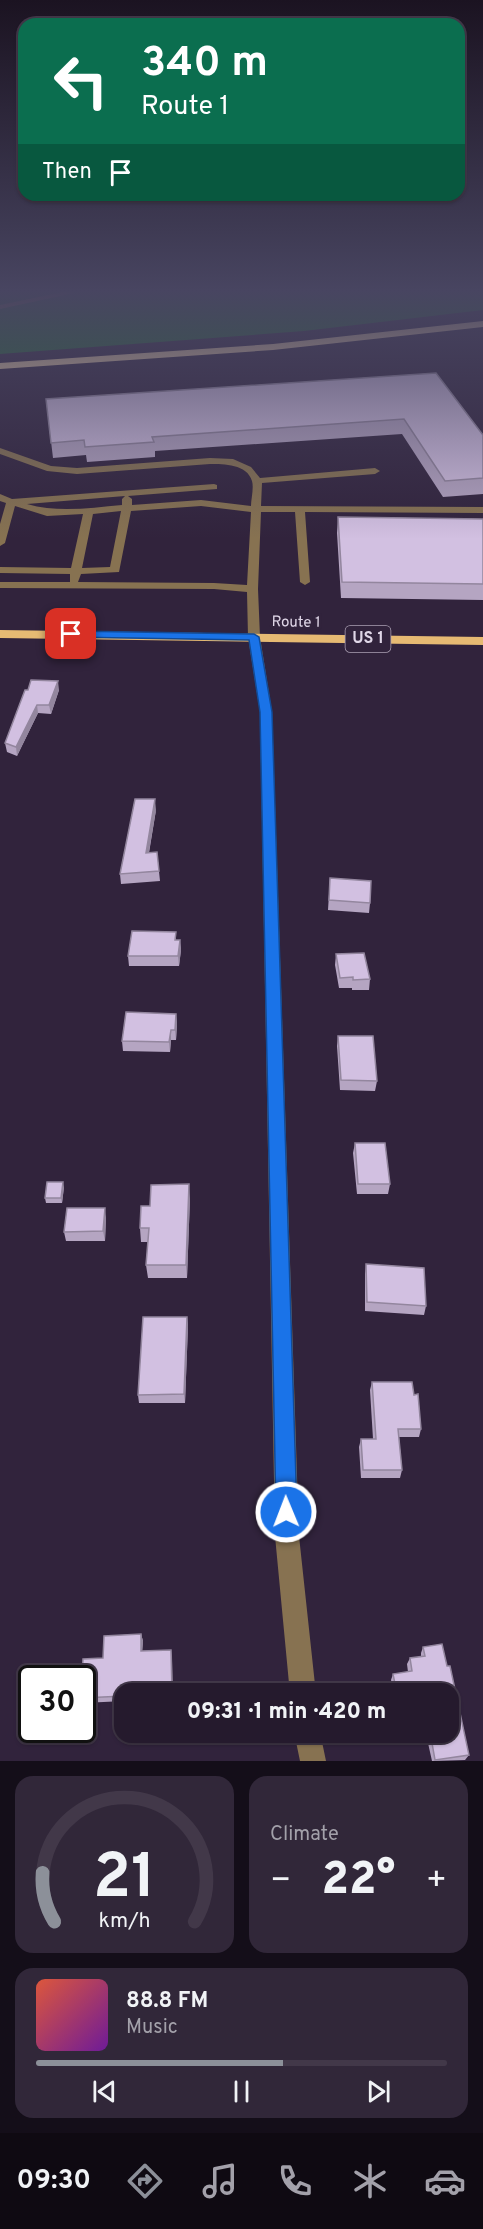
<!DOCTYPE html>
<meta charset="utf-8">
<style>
:root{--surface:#251a2d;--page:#312739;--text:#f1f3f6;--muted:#a3a1aa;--line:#423849;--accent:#8c9099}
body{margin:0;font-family:Overpass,sans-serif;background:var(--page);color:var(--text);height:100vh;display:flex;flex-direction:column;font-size:22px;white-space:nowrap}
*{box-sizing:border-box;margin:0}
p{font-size:20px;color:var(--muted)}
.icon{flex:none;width:33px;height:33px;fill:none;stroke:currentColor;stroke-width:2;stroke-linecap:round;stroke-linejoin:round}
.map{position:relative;height:1761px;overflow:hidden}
.side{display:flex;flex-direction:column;gap:15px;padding:15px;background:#140e19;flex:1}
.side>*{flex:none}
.guide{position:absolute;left:18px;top:18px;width:447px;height:183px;border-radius:18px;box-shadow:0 2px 4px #0004,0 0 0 2px var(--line);background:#0b6e4f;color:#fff;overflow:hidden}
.speed{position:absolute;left:18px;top:1665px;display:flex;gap:12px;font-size:30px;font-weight:700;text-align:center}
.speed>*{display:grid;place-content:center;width:78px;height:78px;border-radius:50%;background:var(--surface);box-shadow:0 2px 4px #0004,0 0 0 2px var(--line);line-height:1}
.speed .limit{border:3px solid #111;border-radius:9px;background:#fff;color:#111}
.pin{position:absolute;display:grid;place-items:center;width:51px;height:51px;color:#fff;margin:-26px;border-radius:12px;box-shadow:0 3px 9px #0006}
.me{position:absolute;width:66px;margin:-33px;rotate:359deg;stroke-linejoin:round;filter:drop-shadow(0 0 4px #0008)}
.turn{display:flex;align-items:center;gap:21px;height:126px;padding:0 24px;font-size:27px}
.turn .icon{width:78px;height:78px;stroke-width:2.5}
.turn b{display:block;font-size:42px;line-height:51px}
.then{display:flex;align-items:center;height:57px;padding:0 24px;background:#0003;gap:12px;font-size:22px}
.big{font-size:45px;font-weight:800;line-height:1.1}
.side .card{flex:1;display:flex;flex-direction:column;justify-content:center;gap:9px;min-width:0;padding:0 21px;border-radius:18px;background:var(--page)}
.side .dial{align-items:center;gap:0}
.dial svg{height:156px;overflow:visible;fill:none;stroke:var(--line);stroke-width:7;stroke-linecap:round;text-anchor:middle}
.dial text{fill:var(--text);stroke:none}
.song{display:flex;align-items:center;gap:18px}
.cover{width:72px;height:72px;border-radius:9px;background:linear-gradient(135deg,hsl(10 70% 55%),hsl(280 70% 35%))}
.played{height:6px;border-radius:3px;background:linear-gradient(90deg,var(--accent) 60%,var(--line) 60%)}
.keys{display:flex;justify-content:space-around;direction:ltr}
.heat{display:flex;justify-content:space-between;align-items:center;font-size:33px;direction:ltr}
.side .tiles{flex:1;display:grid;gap:15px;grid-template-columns:1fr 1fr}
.card:last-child{grid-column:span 2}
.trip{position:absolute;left:114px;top:1683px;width:345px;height:60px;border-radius:18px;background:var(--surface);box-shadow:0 2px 4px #0004,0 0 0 2px var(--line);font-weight:800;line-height:60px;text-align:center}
.dock{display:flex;height:96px;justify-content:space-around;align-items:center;background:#0f0a12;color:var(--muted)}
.dock .icon{width:42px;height:42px}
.dock .current{color:var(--accent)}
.dock b{font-size:27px;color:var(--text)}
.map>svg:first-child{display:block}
</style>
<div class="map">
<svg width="483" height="1761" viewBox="0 0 483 1761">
<rect width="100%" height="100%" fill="#31233c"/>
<path fill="#226e31" d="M0,292H483V310L304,331L0,354Z"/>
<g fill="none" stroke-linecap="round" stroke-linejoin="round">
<path fill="#877251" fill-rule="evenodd" d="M63,292L74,293L0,309V305Z
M0,448L51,466L77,468L210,458L233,459L251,467L260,478L375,468L380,471L375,474L262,483L261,506L483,507V513L305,512L310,582L305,585L300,582L295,512H261L258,589L260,637L272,712L299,1536L316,1694H290L275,1536L260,712L248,637L247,592L214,589L0,588V582H70V574L0,573V567L71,568L83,514L47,516L15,506L5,543L0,546V524L6,503L0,501V494L12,499L214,484L217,485V489L128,496L132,499V505L201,500L251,506C251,499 254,488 252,481C247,464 224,464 210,464L77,474L47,471L0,454ZM125,496L122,499V505C90,508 58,513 27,504ZM201,506L251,512L247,585L214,583L78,582L81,574L119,572L131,511ZM121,511L110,567L82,568L93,514Z
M294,1732H320L326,1761H300Z"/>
<path fill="#e6ba73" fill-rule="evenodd" d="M0,630L483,637V645L0,638Z"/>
<path fill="#fadbaa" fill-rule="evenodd" d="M483,321V327L273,350L0,369V363L273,344Z"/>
</g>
<path fill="#b5a5c2" d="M436,373L483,435V494L443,497L402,434L155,451V457L87,462L86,455L53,458L46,399Z
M338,517L483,519V600L341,598L337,533Z
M28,690H59L51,714L38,713L17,756L7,752L5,743Z
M156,810L149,853L157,852L160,881L121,884L120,874Z
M330,878L370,903L369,913L328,910Z
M176,932V940H180L181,950L179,966H129L128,956Z
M336,954L370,979L369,990H352V988H339L335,965Z
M176,1014L177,1024L176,1040H171L170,1052L123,1051L122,1041Z
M338,1036L377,1081L375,1091L340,1090L337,1046Z
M355,1143L390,1184L388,1194H357L353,1153Z
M64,1187L62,1203H46L45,1198Z
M190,1198L187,1278H148L146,1265L148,1242H141L140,1228L150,1206Z
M106,1217L105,1241H66L64,1232Z
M366,1264L426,1306L424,1315L365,1311V1274Z
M187,1317L188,1326L185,1403H139L138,1395Z
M372,1382L414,1395L421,1429L419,1437H399L402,1470L400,1478H361L359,1447L361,1439H373L370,1390Z
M141,1634L143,1641L142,1651L172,1656L124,1694V1701L83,1703L82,1678L103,1658Z
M423,1647L447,1666L469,1755L465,1760L432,1761L426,1734L420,1735V1732H448V1694H394L391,1680L393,1674L408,1672L407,1664L410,1658L421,1657V1653Z"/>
<path fill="#93869e" d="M58,681L59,690L51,714L49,705Z
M37,705L38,713L17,756L16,747Z
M155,799L156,810L147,863L146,853Z
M180,940L181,950L179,966L178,956Z
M176,1014L177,1024L176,1040L175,1030Z
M171,1030V1040L170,1052L169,1042Z
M63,1182L64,1187L62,1203L61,1198Z
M189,1184L190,1198L187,1278L186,1265Z
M105,1208L106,1217L105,1241L103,1231Z
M187,1317L188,1326L185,1403L184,1394Z
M141,1634L143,1641L142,1657L141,1651Z
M171,1650L172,1656L173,1694H172Z"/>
<path fill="#d2c0e1" stroke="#93869e" stroke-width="1.5" d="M436,373L483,435V478L445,481L404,419L152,437L154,442L85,447L84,440L51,443L46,399Z
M338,517L483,519V584L342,582Z
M31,680L58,681L49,705H37L16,747L5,743L25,690H28Z
M135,799H155L146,853L157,852L159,871L120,874Z
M330,878L371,881L370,903L329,900Z
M132,931L176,932L175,940H180L178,956H128Z
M364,953L370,979L353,980V977L340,978L336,954Z
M126,1012L176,1014L175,1030H171L169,1042L122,1041Z
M338,1036H373L377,1081L341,1080Z
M355,1143H385L390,1184H358Z
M47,1182H63L61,1198H45Z
M189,1184L186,1265H146L149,1228H140L141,1206H150L151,1185Z
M67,1208H105L103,1231L64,1232Z
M366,1264L424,1268L426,1306L367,1302Z
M143,1317H187L184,1394L138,1395Z
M372,1382H412L414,1395L418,1394L421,1429H398L402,1470H363L361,1439H376Z
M141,1634V1651L171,1650L172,1693L124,1694V1696L82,1698V1678L83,1659L103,1658L104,1636Z
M442,1644L447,1666H450L469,1755L435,1760L430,1732H448V1694H397L393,1674L412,1671L410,1658L425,1656L423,1647Z"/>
<linearGradient id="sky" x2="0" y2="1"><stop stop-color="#1b1321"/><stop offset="0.54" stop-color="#484561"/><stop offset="1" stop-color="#484561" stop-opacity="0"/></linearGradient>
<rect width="483" height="539" fill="url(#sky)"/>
<path fill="#1a73e8" stroke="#114b97" stroke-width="1.5" d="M71,631L254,634L259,637L272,712L297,1512L294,1520L286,1523L279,1520L276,1512L260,712L249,640L67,637V632Z"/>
<g text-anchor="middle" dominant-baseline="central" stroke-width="6" stroke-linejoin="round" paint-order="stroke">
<g font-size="15" fill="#e0d7e8" stroke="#31233c">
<text transform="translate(296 623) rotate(1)">Route 1</text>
</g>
<rect fill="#31233c" stroke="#aca1b4" stroke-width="1.5" x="345.5" y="626" width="45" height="26" rx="4.5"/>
<g font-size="16" font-weight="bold" fill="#e0d7e8">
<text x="368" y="639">US 1</text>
</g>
</g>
</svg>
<div class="speed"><div class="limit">30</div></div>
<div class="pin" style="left:71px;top:634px;background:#d93025"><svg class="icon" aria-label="arrive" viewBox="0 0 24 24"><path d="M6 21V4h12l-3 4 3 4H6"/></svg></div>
<svg class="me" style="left:286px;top:1512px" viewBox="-20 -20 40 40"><circle r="17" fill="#1a73e8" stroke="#fff" stroke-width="3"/><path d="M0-11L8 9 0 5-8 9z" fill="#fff"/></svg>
<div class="trip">09:31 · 1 min · 420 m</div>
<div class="guide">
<div class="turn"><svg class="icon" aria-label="left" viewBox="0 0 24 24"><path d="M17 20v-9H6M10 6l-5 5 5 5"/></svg><div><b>340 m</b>Route 1</div></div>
<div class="then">Then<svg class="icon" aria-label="arrive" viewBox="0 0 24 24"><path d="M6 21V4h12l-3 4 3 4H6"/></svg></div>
</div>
</div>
<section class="side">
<div class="tiles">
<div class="card dial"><svg viewBox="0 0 100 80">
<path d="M14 69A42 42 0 1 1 86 69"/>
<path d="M14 69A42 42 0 0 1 8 44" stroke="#8c9099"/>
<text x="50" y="56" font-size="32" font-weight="700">21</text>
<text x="50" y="72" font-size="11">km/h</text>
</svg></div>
<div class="card"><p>Climate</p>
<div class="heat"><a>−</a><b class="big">22°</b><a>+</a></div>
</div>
<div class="card">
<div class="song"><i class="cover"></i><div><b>88.8 FM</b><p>Music</p></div></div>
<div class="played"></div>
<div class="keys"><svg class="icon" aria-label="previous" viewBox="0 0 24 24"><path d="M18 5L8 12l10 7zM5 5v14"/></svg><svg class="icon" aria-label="pause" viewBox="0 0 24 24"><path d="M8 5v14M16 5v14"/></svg><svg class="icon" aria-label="next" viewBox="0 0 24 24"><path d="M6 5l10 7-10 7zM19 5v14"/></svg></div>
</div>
</div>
</section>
<nav class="dock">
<b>09:30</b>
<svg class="icon current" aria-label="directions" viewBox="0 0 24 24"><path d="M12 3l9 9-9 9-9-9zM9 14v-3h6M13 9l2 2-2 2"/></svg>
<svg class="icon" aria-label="music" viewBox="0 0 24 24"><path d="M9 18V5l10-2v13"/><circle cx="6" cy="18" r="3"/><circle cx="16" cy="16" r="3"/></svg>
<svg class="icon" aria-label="phone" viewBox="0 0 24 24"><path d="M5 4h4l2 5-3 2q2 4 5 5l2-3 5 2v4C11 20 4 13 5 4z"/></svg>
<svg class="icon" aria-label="climate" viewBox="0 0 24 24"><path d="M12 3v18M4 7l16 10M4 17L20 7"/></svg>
<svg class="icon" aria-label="car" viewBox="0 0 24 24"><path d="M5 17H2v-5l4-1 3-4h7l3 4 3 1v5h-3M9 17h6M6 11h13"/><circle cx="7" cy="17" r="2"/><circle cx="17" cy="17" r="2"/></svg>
</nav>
